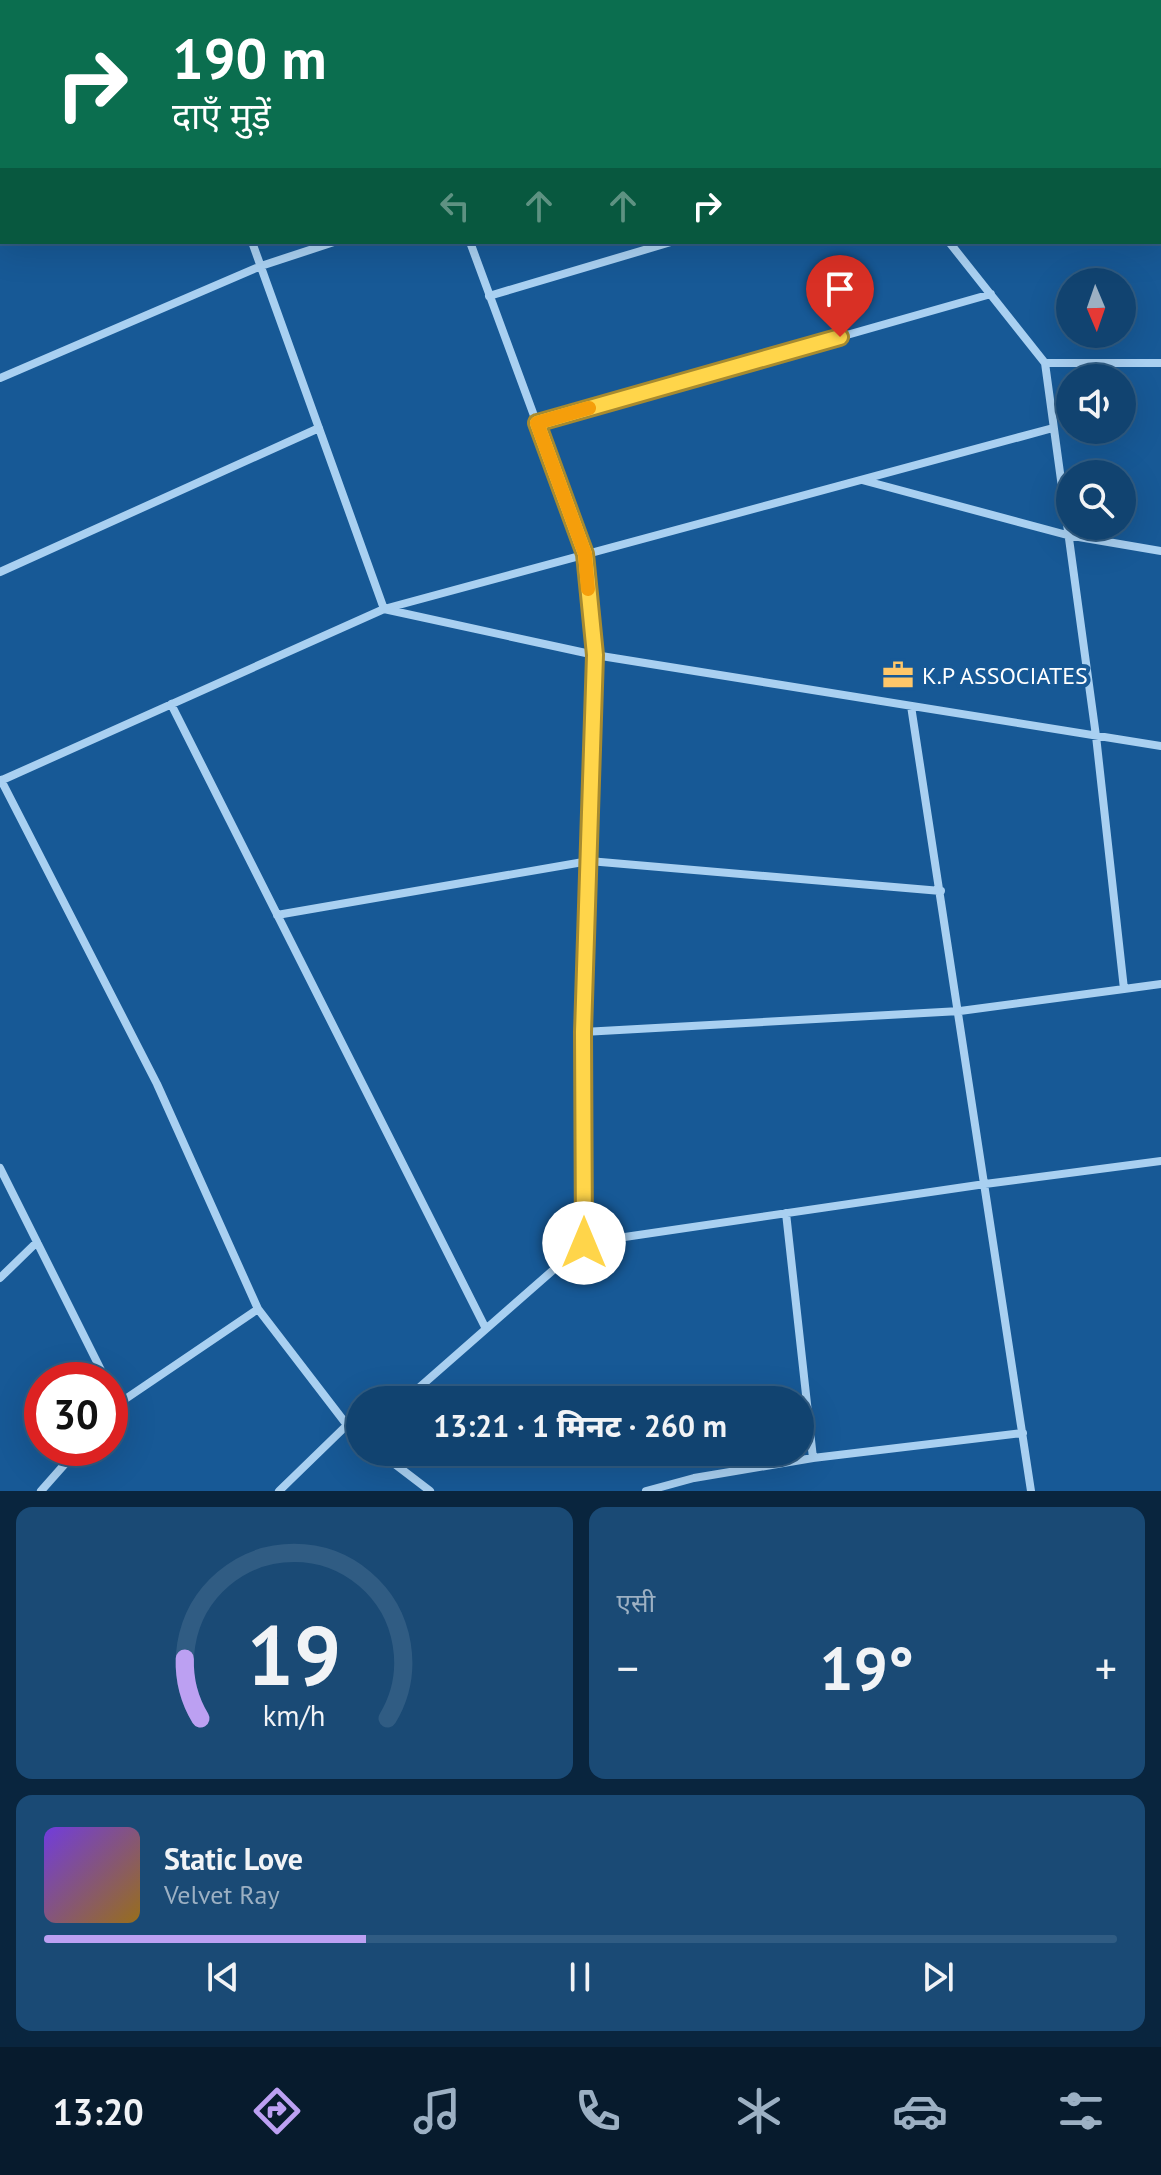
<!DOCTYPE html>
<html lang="hi">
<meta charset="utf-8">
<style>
:root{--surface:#114370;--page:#1a4a75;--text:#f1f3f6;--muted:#9cb0c3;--line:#305c83;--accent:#bca0f2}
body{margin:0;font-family:"PT Sans","Noto Sans Devanagari",sans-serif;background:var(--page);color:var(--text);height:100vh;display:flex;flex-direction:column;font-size:30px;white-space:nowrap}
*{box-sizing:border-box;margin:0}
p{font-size:26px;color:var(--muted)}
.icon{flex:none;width:44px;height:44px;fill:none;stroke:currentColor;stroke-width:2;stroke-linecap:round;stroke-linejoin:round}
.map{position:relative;height:1491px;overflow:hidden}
.drawer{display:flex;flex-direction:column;gap:16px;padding:16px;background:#09253e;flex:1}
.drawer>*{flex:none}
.banner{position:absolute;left:0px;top:0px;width:1162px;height:244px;box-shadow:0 8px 32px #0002,0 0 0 2px var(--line);background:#0b6e4f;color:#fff;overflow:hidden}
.needle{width:52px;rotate:178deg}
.fabs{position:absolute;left:1056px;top:268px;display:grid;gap:16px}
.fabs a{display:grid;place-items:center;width:80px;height:80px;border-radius:50%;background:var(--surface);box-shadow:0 8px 32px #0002,0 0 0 2px var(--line);font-size:40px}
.speed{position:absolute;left:24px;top:1362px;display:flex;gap:16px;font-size:40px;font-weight:700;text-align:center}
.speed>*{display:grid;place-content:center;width:104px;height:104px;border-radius:50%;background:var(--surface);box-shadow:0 8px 32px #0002,0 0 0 2px var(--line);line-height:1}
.speed .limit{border:12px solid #d22;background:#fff;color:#111}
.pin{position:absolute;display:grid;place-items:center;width:68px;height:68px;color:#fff;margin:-82px -34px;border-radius:50% 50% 50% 0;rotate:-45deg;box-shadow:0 0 8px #0007}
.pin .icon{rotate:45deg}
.me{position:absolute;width:88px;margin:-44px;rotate:0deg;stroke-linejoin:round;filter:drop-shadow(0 0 6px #0008)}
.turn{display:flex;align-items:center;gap:28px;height:168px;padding:0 40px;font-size:36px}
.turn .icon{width:104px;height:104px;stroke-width:2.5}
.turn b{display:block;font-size:56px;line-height:68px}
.lanes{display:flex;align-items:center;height:76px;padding:0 40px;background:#0003;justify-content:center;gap:40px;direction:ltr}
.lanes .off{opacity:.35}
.big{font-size:60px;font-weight:800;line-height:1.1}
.drawer .widget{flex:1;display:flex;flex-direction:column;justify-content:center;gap:12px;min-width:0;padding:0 28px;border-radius:16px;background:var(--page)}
.drawer .dial{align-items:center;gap:0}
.dial svg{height:208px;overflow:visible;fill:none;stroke:var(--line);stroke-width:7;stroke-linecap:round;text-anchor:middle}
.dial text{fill:var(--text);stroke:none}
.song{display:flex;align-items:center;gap:24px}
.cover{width:96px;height:96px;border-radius:12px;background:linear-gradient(135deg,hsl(260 70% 55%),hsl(40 70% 35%))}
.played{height:8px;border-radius:4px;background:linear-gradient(90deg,var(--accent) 30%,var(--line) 30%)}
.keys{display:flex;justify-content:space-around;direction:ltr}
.heat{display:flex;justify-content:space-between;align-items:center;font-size:44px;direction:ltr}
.drawer .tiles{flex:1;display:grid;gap:16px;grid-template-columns:1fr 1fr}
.widget:last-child{grid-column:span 2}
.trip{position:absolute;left:346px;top:1386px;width:468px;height:80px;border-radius:40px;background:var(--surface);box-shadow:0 8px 32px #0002,0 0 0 2px var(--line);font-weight:800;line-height:80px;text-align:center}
.dock{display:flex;height:128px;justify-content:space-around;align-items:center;background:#071b2d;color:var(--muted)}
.dock .icon{width:56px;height:56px}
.dock .selected{color:var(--accent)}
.dock b{font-size:36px;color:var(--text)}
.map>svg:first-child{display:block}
</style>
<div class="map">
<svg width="1161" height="1491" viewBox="0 0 1161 1491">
<rect width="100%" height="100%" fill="#175996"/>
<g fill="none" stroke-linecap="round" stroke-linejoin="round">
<path stroke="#a9d0f1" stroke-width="8" d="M165,0L166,2
M381,0L382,2
M555,0L556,2
M599,0L600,2
M762,0L763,2
M908,0L909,2
M1040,0V2
M356,2L362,0
M1137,2V0
M0,140L2,139
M1160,227H1161
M252,242L384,609L595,655L1161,746
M470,242L585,554L595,655L583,1032L960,1011L1124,989
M949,242L1045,363L1096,736L1124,989L1161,984
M489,296L671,242
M1045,363H1161
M0,378L261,266L334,242
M537,423L991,294
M862,480L1067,535L1161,551
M0,572L319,428
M171,704L485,1327
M911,706L1031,1491
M1,780L157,1084L258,1309L347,1425L360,1437
M0,781L384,609L1053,428
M277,915L589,861L941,891
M0,1168L106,1380
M786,1213L813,1458
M584,1243L985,1184L1161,1161
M0,1278L37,1242
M110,1389L118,1404
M405,1400L584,1243L583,1032
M110,1413L118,1404L258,1309
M379,1452L430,1491
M41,1491L79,1448
M279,1491L347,1425
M646,1491L694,1478L813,1458L1023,1433"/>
</g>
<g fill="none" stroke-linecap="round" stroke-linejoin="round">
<defs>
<path id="route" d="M584,1243L583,1032L595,655L585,554L537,423L840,337"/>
</defs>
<use href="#route" stroke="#a68a30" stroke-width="20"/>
<use href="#route" stroke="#ffd54a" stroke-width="14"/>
<path stroke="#f59e0b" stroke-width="14" d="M588,589L585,554L537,423L589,408"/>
</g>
<defs>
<symbol id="office-bare" viewBox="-9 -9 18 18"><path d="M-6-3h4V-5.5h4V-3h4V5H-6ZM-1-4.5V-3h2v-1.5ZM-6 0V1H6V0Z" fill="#ffc769" stroke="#175996" stroke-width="2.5" paint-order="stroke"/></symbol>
</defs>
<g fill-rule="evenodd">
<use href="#office-bare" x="876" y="653" width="44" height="44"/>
</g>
<g text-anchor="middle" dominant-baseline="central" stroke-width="8" stroke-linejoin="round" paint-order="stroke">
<g font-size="24" fill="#fff" stroke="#175996" text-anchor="start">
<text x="922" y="675">K.P ASSOCIATES</text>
</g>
</g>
</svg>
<div class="fabs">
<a><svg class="needle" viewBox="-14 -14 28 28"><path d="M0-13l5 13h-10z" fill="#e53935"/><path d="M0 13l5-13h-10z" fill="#9cb0c3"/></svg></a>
<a><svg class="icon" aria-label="sound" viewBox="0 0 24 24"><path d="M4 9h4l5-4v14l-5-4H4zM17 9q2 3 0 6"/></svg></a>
<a><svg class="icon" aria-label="search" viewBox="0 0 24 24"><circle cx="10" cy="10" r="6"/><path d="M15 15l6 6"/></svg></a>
</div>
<div class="speed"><div class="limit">30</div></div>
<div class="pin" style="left:840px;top:337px;background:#d93025"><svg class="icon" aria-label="arrive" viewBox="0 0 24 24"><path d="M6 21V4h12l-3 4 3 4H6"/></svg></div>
<svg class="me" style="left:584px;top:1243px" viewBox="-20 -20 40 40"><circle r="19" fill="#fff"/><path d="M0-13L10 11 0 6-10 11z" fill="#ffd54a"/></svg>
<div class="trip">13:21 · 1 मिनट · 260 m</div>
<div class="banner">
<div class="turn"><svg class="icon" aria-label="right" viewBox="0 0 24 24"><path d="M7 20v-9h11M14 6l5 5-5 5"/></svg><div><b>190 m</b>दाएँ मुड़ें</div></div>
<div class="lanes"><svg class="icon off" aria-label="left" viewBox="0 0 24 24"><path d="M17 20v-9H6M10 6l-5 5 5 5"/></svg><svg class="icon off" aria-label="ahead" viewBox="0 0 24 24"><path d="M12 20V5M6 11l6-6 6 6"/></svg><svg class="icon off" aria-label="ahead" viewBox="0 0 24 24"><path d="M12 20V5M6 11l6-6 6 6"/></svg><svg class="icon" aria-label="right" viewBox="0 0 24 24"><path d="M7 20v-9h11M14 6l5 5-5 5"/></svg></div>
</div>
</div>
<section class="drawer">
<div class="tiles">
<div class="widget dial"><svg viewBox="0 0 100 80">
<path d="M14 69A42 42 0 1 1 86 69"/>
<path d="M14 69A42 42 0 0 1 8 46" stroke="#bca0f2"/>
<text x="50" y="56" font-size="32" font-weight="700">19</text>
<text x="50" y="72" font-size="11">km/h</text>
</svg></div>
<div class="widget"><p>एसी</p>
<div class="heat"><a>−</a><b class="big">19°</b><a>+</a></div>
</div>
<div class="widget">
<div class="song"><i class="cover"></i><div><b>Static Love</b><p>Velvet Ray</p></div></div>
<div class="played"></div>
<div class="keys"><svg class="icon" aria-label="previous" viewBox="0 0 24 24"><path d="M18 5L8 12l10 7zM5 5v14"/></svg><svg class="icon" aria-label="pause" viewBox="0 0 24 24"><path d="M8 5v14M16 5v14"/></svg><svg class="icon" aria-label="next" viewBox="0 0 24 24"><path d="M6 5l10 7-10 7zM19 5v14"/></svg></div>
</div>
</div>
</section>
<nav class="dock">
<b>13:20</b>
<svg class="icon selected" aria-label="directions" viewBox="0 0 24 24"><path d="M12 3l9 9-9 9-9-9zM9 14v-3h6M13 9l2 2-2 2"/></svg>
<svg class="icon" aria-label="music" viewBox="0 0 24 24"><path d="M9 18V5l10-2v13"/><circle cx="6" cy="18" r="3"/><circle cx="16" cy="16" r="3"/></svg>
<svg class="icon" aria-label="phone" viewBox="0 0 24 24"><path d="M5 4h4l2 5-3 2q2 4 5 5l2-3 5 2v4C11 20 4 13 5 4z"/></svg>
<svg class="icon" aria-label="climate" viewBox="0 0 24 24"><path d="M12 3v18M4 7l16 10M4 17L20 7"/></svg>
<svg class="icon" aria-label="car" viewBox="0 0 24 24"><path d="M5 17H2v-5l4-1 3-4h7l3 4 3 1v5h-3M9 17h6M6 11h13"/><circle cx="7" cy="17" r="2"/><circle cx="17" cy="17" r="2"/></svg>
<svg class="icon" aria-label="filters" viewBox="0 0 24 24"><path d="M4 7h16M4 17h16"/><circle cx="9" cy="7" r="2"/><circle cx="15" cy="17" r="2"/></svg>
</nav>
